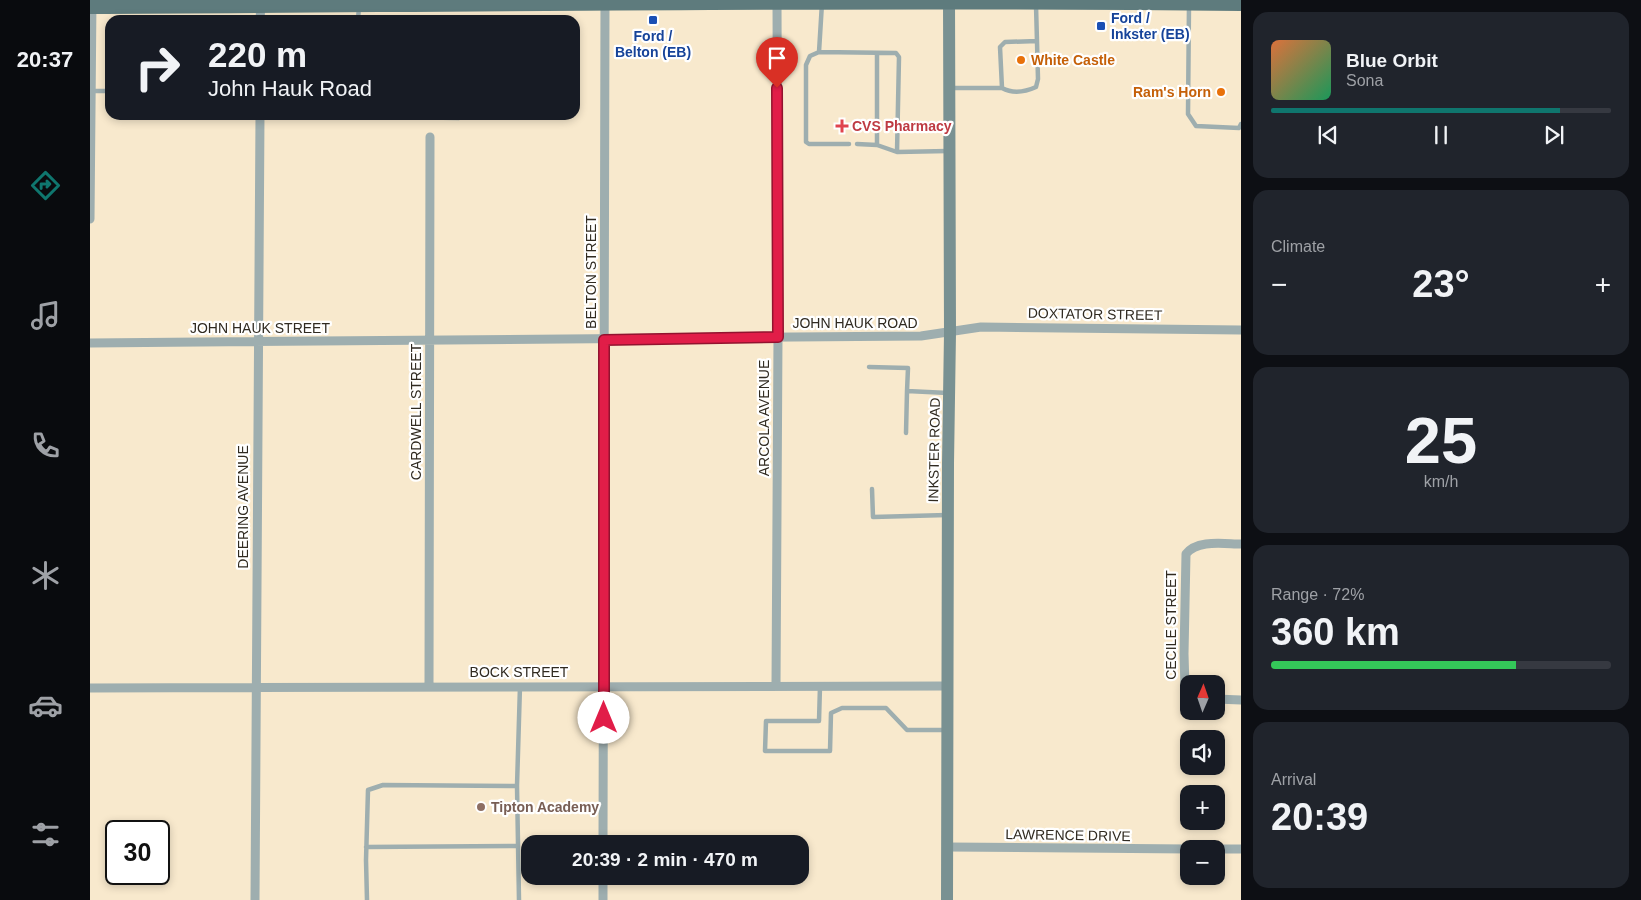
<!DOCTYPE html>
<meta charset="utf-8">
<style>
:root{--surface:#171b24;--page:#20242c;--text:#f1f3f6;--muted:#9ea1a6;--line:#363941;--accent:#0f766e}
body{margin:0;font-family:Helvetica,sans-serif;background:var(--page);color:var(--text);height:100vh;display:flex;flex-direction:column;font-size:19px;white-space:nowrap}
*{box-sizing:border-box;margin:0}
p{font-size:16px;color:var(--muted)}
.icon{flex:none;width:28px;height:28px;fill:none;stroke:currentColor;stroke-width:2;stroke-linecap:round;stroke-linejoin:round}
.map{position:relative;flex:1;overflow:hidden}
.drawer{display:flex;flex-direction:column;gap:12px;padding:12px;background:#0d0f14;width:400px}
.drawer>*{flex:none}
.top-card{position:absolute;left:15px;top:15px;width:475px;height:105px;border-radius:15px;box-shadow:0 2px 8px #0003;background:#171b24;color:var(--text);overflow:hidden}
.needle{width:32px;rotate:2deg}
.tools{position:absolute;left:1090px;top:675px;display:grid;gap:10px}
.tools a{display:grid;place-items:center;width:45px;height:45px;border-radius:10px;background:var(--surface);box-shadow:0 2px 8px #0003;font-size:25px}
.speed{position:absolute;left:15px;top:820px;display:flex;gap:10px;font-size:25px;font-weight:700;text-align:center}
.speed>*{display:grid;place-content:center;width:65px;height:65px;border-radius:50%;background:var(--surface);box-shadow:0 2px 8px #0003;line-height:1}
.speed .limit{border:2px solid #111;border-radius:8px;background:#fff;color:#111}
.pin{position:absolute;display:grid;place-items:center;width:42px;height:42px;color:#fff;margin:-51px -21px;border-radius:50% 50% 50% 0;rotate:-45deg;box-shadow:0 0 5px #0007}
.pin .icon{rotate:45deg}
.me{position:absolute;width:55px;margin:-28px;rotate:0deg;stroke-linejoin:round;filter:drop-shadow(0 0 4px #0008)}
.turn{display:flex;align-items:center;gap:18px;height:105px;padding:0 20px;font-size:22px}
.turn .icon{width:65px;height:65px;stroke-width:2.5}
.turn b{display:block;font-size:35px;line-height:42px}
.big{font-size:38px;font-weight:700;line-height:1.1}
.drawer .card{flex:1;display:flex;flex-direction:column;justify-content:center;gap:8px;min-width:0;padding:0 18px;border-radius:15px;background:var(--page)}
.drawer .dial{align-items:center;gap:0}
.dial b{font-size:65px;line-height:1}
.song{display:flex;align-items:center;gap:15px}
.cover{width:60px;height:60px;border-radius:8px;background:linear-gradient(135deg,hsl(20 70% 55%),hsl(150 70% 35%))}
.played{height:5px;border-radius:2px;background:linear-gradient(90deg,var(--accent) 85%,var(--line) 85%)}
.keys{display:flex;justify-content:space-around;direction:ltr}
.heat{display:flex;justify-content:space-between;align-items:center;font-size:28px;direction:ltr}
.charge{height:8px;border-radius:4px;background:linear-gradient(90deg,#34c759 72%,var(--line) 0)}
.trip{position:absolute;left:431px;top:835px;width:288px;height:50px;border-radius:15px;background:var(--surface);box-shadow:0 2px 8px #0003;font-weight:700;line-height:50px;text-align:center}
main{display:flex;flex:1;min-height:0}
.tab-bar{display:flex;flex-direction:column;width:90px;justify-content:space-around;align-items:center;background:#090b0e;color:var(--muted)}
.tab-bar .icon{width:35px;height:35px}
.tab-bar .on{color:var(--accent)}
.tab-bar b{font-size:22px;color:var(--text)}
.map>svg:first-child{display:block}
</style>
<main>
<nav class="tab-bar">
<b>20:37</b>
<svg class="icon on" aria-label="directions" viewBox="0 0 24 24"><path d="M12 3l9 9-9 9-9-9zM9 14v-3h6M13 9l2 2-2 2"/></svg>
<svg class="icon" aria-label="music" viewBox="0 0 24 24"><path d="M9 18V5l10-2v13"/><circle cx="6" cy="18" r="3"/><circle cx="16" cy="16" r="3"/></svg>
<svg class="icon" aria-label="phone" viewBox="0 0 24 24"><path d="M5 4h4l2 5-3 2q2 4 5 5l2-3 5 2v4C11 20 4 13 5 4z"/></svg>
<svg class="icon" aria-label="climate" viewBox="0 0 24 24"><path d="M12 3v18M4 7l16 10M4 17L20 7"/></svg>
<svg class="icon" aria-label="car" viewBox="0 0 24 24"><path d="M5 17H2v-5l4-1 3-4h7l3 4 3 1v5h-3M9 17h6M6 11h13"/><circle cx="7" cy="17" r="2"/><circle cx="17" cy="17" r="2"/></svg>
<svg class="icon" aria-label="filters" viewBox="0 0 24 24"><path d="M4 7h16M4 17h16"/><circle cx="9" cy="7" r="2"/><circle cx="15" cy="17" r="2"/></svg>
</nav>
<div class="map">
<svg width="1151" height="900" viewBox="0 0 1151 900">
<rect width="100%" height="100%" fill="#f8e9cd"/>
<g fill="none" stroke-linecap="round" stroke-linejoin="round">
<path stroke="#9eaeaf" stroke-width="4.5" d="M1099,4L1098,114L1106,126L1149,128L1151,124
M268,20L269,6
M729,52L732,3
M787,53V145
M860,88H912C923,94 935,92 946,87L948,79L946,5
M912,88L910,47L915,42L947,41
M1,91H20
M300,115L302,117L369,118L373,115
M759,144H719L716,142V65L720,56L729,52L806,53L809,57L807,152
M767,144L787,145L807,152L858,151
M779,367L818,368L817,391
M816,433L817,391L858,393
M782,489L783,517L857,515
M730,686L729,721H676L675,751H740L741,713L752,708H796L817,730H857
M276,847L428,846
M277,900L276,860L278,790L293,785L427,786
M429,900L427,786L430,686"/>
<path stroke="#9eaeaf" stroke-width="9" d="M170,20L171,3
M0,219L2,0
M0,343L831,336L891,327L1151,330
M339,686L340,137
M686,686L688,337L687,0
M0,688L858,686
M1099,695L1095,688L1094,654L1096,554C1107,539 1135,544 1151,544
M1126,699L1151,700
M513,844L515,0
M858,847L1099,849
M1126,849H1151
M165,900L170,115
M513,900V876"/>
<path stroke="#799192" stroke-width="12" d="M857,900L858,463L860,333L859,0"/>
<path stroke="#5e7b7d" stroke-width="14" d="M0,7C384,5 767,0 1151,4"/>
</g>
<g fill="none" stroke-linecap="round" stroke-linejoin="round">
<defs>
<path id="route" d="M514,718V340L688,337L687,88"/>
</defs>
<use href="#route" stroke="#92132f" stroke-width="12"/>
<use href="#route" stroke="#e11d48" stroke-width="9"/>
</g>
<g fill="#1a4fb4" stroke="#fff" stroke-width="2">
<rect x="558" y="15" width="10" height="10" rx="2.5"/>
<rect x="1006" y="21" width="10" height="10" rx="2.5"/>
</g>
<g fill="#e8710a" stroke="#fff" stroke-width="2">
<circle cx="931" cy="60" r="5"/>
<circle cx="1131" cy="92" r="5"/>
</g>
<path fill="#e0444e" stroke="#fff" stroke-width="2" d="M749.5 118.5h5v5h5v5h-5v5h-5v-5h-5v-5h5z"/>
<circle fill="#8d6e63" stroke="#fff" stroke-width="2" cx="391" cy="807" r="5"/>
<g text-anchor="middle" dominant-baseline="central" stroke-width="4.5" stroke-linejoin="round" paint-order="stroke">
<g font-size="14" font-weight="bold" fill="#164399" stroke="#fff" text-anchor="start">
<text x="1021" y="18">Ford /<tspan x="1021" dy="16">Inkster (EB)</tspan></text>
<text x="563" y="36" text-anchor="middle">Ford /<tspan x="563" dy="16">Belton (EB)</tspan></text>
</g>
<g font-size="14" font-weight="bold" fill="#c56008" stroke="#fff" text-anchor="start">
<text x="941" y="60">White Castle</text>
<text x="1121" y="92" text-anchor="end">Ram's Horn</text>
</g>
<g font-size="14" font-weight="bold" fill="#be3a42" stroke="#fff" text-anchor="start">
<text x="762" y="126">CVS Pharmacy</text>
</g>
<g font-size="14" fill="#302a20" stroke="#fff">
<text transform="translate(501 272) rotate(-90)">BELTON STREET</text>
<text transform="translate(1005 314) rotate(1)">DOXTATOR STREET</text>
<text x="765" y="323">JOHN HAUK ROAD</text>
<text x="170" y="328">JOHN HAUK STREET</text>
<text transform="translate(326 412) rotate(-90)">CARDWELL STREET</text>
<text transform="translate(674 418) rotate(-90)">ARCOLA AVENUE</text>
<text transform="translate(844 450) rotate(-89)">INKSTER ROAD</text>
<text transform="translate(153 507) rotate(-90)">DEERING AVENUE</text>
<text transform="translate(1081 625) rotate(-90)">CECILE STREET</text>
<text x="429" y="672">BOCK STREET</text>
<text transform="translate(978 835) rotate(1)">LAWRENCE DRIVE</text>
</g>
<g font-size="14" font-weight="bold" fill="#785e54" stroke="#fff" text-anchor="start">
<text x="401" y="807">Tipton Academy</text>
</g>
</g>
</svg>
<div class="tools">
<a><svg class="needle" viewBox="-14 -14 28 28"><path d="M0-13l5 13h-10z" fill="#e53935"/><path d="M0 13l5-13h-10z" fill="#9ea1a6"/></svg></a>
<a><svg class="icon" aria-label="sound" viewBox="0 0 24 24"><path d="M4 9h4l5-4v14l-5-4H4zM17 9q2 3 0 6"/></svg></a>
<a>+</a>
<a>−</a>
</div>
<div class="speed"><div class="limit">30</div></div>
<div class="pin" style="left:687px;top:88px;background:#d93025"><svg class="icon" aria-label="arrive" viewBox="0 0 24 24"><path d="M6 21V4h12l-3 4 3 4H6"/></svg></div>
<svg class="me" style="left:514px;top:718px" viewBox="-20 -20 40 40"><circle r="19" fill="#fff"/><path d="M0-13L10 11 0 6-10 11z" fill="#e11d48"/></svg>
<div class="trip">20:39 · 2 min · 470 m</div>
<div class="top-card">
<div class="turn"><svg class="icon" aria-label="right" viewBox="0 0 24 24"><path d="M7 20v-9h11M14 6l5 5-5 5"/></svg><div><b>220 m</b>John Hauk Road</div></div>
</div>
</div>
<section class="drawer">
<div class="card">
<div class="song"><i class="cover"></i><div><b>Blue Orbit</b><p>Sona</p></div></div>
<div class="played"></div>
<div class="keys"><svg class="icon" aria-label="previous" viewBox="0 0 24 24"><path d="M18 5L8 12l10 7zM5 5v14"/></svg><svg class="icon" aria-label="pause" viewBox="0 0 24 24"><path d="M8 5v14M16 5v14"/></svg><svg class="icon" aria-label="next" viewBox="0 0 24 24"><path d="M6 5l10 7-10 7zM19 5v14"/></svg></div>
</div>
<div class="card"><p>Climate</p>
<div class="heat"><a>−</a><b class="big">23°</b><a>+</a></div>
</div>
<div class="card dial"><b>25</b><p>km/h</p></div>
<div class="card"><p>Range · 72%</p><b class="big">360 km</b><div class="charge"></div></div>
<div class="card"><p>Arrival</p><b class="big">20:39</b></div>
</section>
</main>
